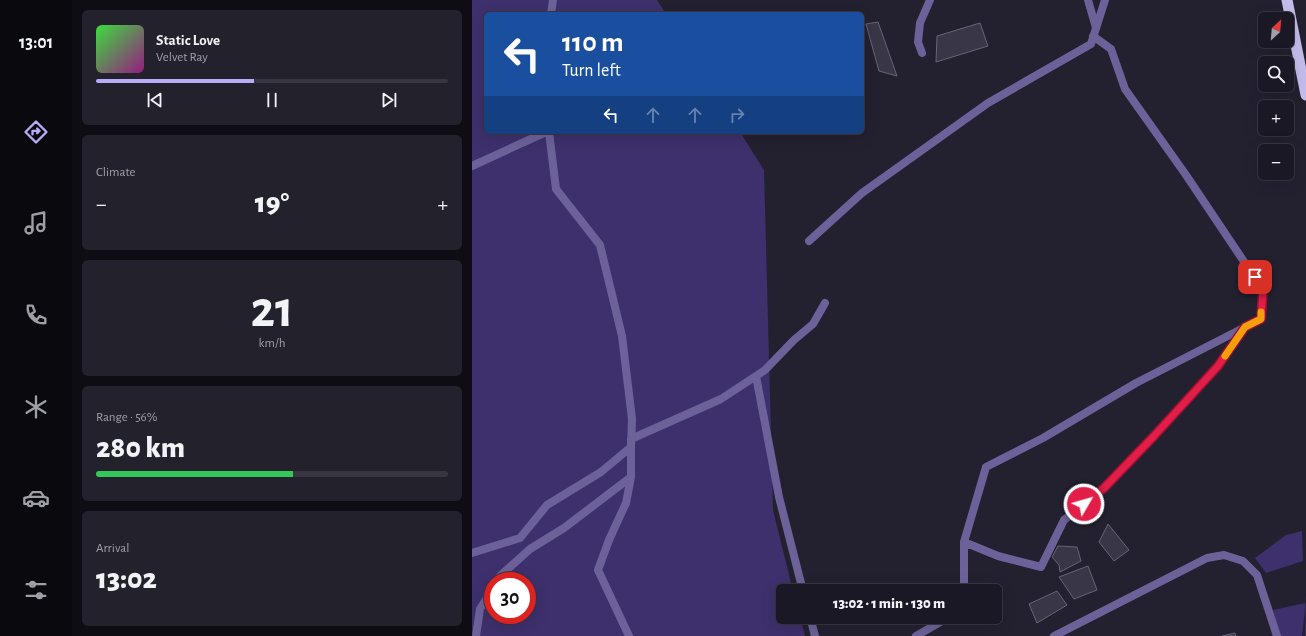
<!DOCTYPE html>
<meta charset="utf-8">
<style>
:root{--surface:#1a1824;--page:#23212c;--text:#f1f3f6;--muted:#9fa0a6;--line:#383741;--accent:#b8abf7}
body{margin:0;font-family:"Alegreya Sans",sans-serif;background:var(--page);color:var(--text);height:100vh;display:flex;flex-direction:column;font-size:15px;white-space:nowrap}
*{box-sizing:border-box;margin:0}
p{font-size:13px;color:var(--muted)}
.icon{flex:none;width:22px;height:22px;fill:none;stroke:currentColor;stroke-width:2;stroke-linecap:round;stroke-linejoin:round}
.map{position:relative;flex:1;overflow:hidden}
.drawer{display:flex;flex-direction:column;gap:10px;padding:10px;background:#0e0d14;width:400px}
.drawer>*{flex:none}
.hud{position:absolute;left:12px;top:12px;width:380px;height:122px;border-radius:6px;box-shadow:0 4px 16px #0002,0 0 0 1px var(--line);background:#1a4fa0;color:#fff;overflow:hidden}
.needle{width:26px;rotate:26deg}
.controls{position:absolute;left:786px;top:12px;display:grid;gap:8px}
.controls a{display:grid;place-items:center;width:36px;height:36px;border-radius:6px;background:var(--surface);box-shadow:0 4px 16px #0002,0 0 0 1px var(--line);font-size:20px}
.speed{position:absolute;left:12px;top:572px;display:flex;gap:8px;font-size:20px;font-weight:700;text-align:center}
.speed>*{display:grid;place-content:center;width:52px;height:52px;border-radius:50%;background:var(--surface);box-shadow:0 4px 16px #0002,0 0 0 1px var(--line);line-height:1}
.speed .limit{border:6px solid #d22;background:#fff;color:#111}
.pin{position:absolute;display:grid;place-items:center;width:34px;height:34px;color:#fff;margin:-17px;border-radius:8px;box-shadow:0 2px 6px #0006}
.me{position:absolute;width:44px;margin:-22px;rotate:52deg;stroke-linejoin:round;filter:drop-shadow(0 0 3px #0008)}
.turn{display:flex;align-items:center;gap:14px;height:84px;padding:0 12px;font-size:18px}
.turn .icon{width:52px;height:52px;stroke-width:2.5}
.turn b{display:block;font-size:28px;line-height:34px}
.lanes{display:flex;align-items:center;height:38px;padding:0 12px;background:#0003;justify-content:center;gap:20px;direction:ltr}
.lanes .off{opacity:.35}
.big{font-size:30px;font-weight:800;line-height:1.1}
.drawer .card{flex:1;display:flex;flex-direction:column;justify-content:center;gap:6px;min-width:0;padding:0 14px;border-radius:6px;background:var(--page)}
.drawer .dial{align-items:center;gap:0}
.dial b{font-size:52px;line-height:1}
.song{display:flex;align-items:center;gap:12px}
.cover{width:48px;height:48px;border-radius:6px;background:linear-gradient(135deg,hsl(120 70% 55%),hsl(310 70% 35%))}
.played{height:4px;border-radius:2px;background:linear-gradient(90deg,var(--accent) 45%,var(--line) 45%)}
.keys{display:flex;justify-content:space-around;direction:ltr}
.heat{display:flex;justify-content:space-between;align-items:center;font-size:22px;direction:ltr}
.charge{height:6px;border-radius:3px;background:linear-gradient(90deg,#34c759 56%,var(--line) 0)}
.trip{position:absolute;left:304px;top:584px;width:226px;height:40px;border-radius:6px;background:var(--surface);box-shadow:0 4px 16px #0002,0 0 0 1px var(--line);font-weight:800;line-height:40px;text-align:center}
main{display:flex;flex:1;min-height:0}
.tabs{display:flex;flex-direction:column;width:72px;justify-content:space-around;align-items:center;background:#0a0a0e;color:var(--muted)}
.tabs .icon{width:28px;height:28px}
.tabs .on{color:var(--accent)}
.tabs b{font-size:18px;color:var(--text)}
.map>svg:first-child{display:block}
</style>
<main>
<nav class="tabs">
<b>13:01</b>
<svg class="icon on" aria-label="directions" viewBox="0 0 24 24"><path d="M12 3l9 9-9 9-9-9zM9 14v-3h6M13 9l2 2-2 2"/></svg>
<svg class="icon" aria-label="music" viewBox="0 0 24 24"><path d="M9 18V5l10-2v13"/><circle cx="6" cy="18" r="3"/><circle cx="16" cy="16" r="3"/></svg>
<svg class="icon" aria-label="phone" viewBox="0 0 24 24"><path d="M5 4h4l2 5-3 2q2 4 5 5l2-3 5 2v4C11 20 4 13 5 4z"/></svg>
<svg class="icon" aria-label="climate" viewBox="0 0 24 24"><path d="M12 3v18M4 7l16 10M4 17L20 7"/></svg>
<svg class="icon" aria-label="car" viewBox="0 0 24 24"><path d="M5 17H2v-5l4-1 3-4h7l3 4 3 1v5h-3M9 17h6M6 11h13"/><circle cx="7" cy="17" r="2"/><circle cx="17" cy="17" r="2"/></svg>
<svg class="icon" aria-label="filters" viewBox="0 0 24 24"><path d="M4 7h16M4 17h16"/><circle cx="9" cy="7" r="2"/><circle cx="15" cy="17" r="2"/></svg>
</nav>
<section class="drawer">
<div class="card">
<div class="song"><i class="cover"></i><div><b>Static Love</b><p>Velvet Ray</p></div></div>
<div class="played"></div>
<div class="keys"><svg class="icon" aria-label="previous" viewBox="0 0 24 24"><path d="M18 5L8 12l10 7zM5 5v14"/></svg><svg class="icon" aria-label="pause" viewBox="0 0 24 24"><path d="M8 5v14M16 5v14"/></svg><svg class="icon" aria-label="next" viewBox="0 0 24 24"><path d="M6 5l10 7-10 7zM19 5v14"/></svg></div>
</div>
<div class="card"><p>Climate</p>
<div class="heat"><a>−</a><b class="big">19°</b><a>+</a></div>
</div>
<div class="card dial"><b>21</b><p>km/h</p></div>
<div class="card"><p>Range · 56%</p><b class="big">280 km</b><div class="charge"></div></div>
<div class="card"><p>Arrival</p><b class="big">13:02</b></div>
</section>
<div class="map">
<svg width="834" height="636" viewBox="0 0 834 636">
<rect width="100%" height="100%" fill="#232030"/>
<path fill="#3e306c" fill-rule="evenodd" d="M0,0H185L194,14H14V132H268L292,170L301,510L321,591H311V617H328L333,636H0ZM21,581H55V615H21Z
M830,531L831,561L794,573L783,558L814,535Z
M833,594L834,636H833V609L830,636H808L801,610L833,603Z"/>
<path fill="#393648" stroke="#676477" d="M406,22L425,76L407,71L394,24Z
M508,23L516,46L464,62L465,36Z
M636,524L657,550L642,561L627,542Z
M586,546L605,547L609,561L588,572L587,565L580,557Z
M616,566L625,590L602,599L587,577Z
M585,591L595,605L565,623L557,604Z
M763,633L764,636H750Z"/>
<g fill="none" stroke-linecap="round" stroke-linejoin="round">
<path stroke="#6c6299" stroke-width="8" d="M582,636L735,558L752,555L771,561L785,575L805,636"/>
<path stroke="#6c6299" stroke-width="8" d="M616,0L624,28
M79,14L81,0
M450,53L446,42L448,23L458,0
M0,166L74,132
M337,241L390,193L516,103L619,44L633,0
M284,376L307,497L331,591
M492,542L526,556L569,567L592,520L633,488L682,436L746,366L772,329
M0,553L48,538L75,505L129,472L159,447L160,419L150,336L128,245L84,189L77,132
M25,581L28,576L58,549L92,528L159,477V439L249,399L293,370L322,340L341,324L353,303
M492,591V542L514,467L571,438L664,383L789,319L791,290L714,175L653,89L639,49L621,36
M338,617L343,636
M4,636L8,609L21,588
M157,636L126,570L137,540L154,503L159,477
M444,636L477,617"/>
<path stroke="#c4bdec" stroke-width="11" d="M815,0L834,95"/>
</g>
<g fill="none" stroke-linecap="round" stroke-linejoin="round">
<defs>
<path id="route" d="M612,504L632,488L682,436L735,378L746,366L773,327L789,319L791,290L783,277"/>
</defs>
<use href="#route" stroke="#92132f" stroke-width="10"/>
<use href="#route" stroke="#e11d48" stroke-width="7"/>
<path stroke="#f59e0b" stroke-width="7" d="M753,356L773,327L789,319V312"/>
</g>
</svg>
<div class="controls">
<a><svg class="needle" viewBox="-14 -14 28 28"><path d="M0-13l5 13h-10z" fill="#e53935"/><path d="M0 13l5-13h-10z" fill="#9fa0a6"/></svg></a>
<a><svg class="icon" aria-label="search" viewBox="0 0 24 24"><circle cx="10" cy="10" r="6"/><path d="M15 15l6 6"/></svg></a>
<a>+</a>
<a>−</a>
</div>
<div class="speed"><div class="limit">30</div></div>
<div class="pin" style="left:783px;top:277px;background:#d93025"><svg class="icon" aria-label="arrive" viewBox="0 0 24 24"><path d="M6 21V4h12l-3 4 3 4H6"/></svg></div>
<svg class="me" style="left:612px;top:504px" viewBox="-20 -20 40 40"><circle r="17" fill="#e11d48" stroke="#fff" stroke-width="3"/><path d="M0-11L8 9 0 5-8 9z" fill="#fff"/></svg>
<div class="trip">13:02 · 1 min · 130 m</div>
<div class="hud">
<div class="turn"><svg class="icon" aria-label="left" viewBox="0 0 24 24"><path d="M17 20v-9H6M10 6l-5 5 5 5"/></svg><div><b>110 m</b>Turn left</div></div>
<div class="lanes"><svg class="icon" aria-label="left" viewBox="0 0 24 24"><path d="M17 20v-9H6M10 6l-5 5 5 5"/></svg><svg class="icon off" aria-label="ahead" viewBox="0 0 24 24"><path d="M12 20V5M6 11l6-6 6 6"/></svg><svg class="icon off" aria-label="ahead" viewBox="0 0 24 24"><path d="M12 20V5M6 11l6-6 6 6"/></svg><svg class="icon off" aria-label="right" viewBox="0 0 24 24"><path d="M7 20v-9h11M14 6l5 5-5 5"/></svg></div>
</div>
</div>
</main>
